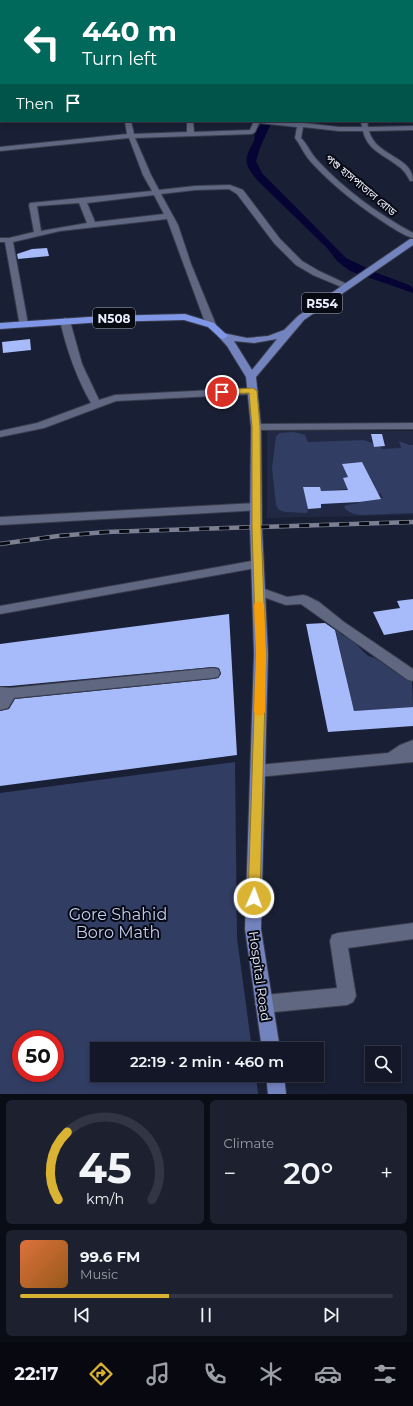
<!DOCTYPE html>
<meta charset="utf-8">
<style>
:root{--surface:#131727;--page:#1c202f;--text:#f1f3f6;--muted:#9d9fa7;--line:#323644;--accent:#dab333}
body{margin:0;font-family:Montserrat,"Noto Sans Bengali",sans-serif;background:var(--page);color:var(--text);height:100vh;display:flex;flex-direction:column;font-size:15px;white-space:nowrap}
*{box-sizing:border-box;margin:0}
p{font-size:13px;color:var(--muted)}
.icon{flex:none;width:22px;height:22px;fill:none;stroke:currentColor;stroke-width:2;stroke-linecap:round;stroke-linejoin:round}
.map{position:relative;height:1094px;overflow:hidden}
.side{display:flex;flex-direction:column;gap:6px;padding:6px;background:#0a0d15;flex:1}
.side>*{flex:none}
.guide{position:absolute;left:0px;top:0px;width:413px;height:122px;box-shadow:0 2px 6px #0003,0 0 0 1px var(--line);background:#00695c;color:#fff;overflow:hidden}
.tools{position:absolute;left:365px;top:1046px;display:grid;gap:8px}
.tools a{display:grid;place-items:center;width:36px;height:36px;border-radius:0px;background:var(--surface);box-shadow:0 2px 6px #0003,0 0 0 1px var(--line);font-size:20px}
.speed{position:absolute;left:12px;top:1030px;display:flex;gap:8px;font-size:20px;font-weight:700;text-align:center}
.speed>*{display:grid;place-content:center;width:52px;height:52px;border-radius:50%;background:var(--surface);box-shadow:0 2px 6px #0003,0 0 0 1px var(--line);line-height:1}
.speed .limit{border:6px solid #d22;background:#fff;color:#111}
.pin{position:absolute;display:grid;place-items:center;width:34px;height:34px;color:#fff;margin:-17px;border:2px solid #fff;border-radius:50%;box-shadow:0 1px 4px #0007}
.me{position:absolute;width:44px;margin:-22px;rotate:2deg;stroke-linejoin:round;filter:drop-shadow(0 0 3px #0008)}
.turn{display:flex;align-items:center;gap:14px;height:84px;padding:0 16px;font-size:18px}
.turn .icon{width:52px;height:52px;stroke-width:2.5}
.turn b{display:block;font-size:28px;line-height:34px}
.then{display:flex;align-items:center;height:38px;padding:0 16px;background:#0003;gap:8px;font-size:15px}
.big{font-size:30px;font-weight:600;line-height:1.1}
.side .widget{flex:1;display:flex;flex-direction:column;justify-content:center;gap:6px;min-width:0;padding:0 14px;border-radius:6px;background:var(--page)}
.side .dial{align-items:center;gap:0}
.dial svg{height:104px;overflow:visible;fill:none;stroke:var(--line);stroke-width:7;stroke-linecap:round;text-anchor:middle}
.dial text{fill:var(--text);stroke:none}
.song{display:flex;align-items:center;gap:12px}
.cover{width:48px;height:48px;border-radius:6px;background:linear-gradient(135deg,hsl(20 70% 55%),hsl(30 70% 35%))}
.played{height:4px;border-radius:2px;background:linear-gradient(90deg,var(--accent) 40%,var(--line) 40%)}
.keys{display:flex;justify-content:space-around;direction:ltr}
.heat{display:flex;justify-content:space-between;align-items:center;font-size:22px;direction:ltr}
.side .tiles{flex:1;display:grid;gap:6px;grid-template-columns:1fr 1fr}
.widget:last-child{grid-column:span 2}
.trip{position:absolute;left:90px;top:1042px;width:234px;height:40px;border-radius:0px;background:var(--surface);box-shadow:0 2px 6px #0003,0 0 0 1px var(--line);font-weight:600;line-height:40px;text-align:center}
.tabs{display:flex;height:64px;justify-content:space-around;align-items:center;background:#080910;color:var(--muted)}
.tabs .icon{width:28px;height:28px}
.tabs .on{color:var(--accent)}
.tabs b{font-size:18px;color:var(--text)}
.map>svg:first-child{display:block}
</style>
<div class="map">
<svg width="413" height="1094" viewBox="0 0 413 1094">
<rect width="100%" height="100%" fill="#191f34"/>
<path fill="#212843" d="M267,431H413V515L267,518Z"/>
<path fill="#323d64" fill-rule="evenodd" d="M294,432L305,435L308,442L364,440L372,443L374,447H381V449L401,448L399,441L409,445H413V513L361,515C354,514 348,513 344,507L346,505L359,503V498L370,500L383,498L380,493H374L375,486L362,462L342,464L348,477L343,478L348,489L321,491L319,487H303L308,509L307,513L285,512L279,510L276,505L272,468L276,436L280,433Z
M335,628L342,635L352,640L368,656L375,658L404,678L412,680L413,707L354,711Z
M235,762L237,938L252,1049H97V1075H256L258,1094H0V793ZM21,1039H55V1073H21Z"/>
<path fill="#050435" d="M263,121H272L260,148L256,161L262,173L346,258L377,273L409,285L413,288V293L350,271L337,261L327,248L257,180C245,164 243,161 253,143C255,140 254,135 256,131C258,128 261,125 263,121Z"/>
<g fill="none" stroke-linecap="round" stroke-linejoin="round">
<path fill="#050435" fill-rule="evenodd" d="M244,0H252L253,1H245Z"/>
</g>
<path fill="#a7baf9" d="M47,248L49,256L18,259L17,254L32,249Z
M30,339L31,350L3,353L2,342Z
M371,434H382L385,446L374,447Z
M362,462L381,499L359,502L321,504V508L308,509L303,487H320L321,491L348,490L343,478L348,477L342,464Z
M413,599V630L384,635L373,612L400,608L397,601Z
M229,614L237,755L0,786V711L9,709L15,699L213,679L218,678L221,674L219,668L213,667L10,686H0V644Z
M325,623L335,630L354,711L413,707V726L328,732L306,624Z"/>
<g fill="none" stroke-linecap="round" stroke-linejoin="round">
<defs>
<path id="minor" d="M121,0H137L120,1Z
M201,0H208L209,1H202Z
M292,0H298V1H292Z
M304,0H326L303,1Z
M0,28H1V32H0Z
M412,33H413V37H412Z
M412,58H413V62H412Z
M412,86H413V90H412Z
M412,96H413V101H412Z
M0,97H1V101H0Z
M125,121H131L134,134L187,132V121H193L194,132L250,130L254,121L297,123L298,121H304V123L339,127H362L361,121H367L368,127L413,126V130L369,131C376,157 413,156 413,181H410C407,175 404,170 398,166C384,155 367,150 363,131H339L303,127L301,138C308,145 311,154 317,160C345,190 378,214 413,233V238C405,236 398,231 391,227C363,209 335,188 312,163C305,156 301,146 295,138L297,127L259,123L255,132L252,134L135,138L151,175L159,190L195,186L230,185L243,190L280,239L302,261L319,271L351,286L350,288H344L313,275L296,265L274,243L237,194L229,189L195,190L161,194L178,225L191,264L216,325L214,327L211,328L206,325L167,219L60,231L13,242L28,324L26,326H20L5,242H0V238H9L34,232L29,205L30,203L152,191L143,175L129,138L0,151V147L127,134ZM154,195L164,214L95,222L87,203ZM79,203L87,223L41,231L37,206Z
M65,318L70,321L82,364L99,400L115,395L253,388L258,391L253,394L116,401L44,428L0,437V431L37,423L91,403C76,377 67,350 60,321Z
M413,423V429L256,430L251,427L256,424Z
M256,503L260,504L262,507L260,510L0,525V517Z
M257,560L261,561L263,564L261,567L0,614V606Z
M259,587L287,597L303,595L307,596L319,602L344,622L413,669V681L408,680L301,604L286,605L255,594L253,591L255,588Z
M213,668L218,669L220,673L218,677L213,678L14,698L8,708L0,710V687L10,688Z
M413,740V762L258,777L253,775L251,771L253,767L258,765L388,753L400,745Z
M413,923V939L348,948L356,996L353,1002L347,1005L264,1013L258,1010L255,1004L258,998L264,995L337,988L330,941L332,935L338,933Z"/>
<path id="major" d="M410,239H413V245L304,320L256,377L261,427L262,527L268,654L261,929L280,1049H262L245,929L254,654L250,527L251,427L246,377L227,346L218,336L223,333L247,338L268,336L284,330L298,316ZM277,339L252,370L234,341L254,343Z
M266,1075H284L286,1094H268Z"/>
<path id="highway" d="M63,0H69L62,1Z
M0,68H1L0,74Z
M185,314L214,323L228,336L223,339L220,338L208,327L184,320L103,322L0,329V323L103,316Z"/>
</defs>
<use href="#minor" stroke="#373b4c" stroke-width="2"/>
<use href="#major" stroke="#373b4c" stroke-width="2"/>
<use href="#highway" stroke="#373b4c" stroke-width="2"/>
<use href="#minor" fill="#5f6781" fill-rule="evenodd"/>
<use href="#major" fill="#7383be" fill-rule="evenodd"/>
<use href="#highway" fill="#8096e7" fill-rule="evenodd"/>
<defs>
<path id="rail" d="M0,544L58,536L106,532L413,522"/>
</defs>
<use href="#rail" stroke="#7b8092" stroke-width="4.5"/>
<use href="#rail" stroke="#070913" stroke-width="3" stroke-dasharray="10" stroke-linecap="butt"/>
</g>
<path fill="#dab333" stroke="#8e7421" d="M253,388L257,391L260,427L261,527L266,654L260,898L258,902L254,903L249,902L248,898L256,654L252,527V427L249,393L222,394L218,392L222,390Z"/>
<path fill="#f59e0b" d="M259,601L264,604L266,654L265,712L263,715L259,716L256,715L254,712L256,654L254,604Z"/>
<g text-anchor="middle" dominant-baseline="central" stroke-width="4" stroke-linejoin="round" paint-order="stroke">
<g font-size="11" fill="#e9eefc" stroke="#070913">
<text transform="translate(361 185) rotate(40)">পশু হাসপাতাল রোড</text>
</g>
<g fill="#070913" stroke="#a5a9b6" stroke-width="1">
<rect x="302" y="293" width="40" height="20" rx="3"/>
<rect x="93" y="308" width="42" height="20" rx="3"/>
</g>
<g font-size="12" font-weight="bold" fill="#e9eefc">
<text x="322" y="303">R554</text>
<text x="114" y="318">N508</text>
</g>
<g font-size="13" fill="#e9eefc" stroke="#070913">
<text transform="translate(260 976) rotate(82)">Hospital Road</text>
</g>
<g font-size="16" fill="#c3cef0" stroke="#070913">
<text x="118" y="914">Gore Shahid<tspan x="118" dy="18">Boro Math</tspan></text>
</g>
</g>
</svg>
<div class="tools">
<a><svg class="icon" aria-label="search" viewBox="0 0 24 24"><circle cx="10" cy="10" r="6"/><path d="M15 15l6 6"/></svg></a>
</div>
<div class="speed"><div class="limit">50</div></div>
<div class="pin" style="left:222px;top:392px;background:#d93025"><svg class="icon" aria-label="arrive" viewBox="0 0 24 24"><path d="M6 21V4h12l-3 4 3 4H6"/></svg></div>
<svg class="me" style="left:254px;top:898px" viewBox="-20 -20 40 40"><circle r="17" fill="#dab333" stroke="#fff" stroke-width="3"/><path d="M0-11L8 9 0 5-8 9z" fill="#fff"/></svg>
<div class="trip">22:19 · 2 min · 460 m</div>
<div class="guide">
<div class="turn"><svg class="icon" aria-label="left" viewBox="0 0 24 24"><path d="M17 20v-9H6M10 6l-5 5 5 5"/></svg><div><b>440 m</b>Turn left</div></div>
<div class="then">Then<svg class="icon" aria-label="arrive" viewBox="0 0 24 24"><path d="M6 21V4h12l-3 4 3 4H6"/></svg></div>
</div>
</div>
<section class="side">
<div class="tiles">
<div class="widget dial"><svg viewBox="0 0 100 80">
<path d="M14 69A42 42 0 1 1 86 69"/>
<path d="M14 69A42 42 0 0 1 21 17" stroke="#dab333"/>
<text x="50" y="56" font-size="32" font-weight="700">45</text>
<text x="50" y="72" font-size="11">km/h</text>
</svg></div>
<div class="widget"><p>Climate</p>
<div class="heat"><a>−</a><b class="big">20°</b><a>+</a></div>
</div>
<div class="widget">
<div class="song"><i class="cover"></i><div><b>99.6 FM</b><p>Music</p></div></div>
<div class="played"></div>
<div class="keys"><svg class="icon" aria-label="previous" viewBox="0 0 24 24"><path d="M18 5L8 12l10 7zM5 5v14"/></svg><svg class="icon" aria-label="pause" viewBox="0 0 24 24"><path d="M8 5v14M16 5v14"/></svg><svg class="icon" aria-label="next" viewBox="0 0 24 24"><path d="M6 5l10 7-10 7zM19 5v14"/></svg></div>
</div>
</div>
</section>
<nav class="tabs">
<b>22:17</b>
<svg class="icon on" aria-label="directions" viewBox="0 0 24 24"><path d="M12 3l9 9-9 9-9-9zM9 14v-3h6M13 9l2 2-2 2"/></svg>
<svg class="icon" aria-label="music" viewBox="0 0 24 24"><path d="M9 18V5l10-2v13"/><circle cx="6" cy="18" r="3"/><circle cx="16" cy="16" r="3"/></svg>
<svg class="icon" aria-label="phone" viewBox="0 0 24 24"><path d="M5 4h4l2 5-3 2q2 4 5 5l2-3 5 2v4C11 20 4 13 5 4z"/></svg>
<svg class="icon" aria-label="climate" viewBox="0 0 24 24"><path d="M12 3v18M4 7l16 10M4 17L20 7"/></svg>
<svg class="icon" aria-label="car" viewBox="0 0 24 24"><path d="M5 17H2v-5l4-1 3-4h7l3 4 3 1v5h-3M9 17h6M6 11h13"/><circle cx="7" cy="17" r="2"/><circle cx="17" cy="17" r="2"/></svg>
<svg class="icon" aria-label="filters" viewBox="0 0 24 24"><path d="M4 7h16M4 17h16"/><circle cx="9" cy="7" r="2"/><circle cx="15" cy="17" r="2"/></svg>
</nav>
